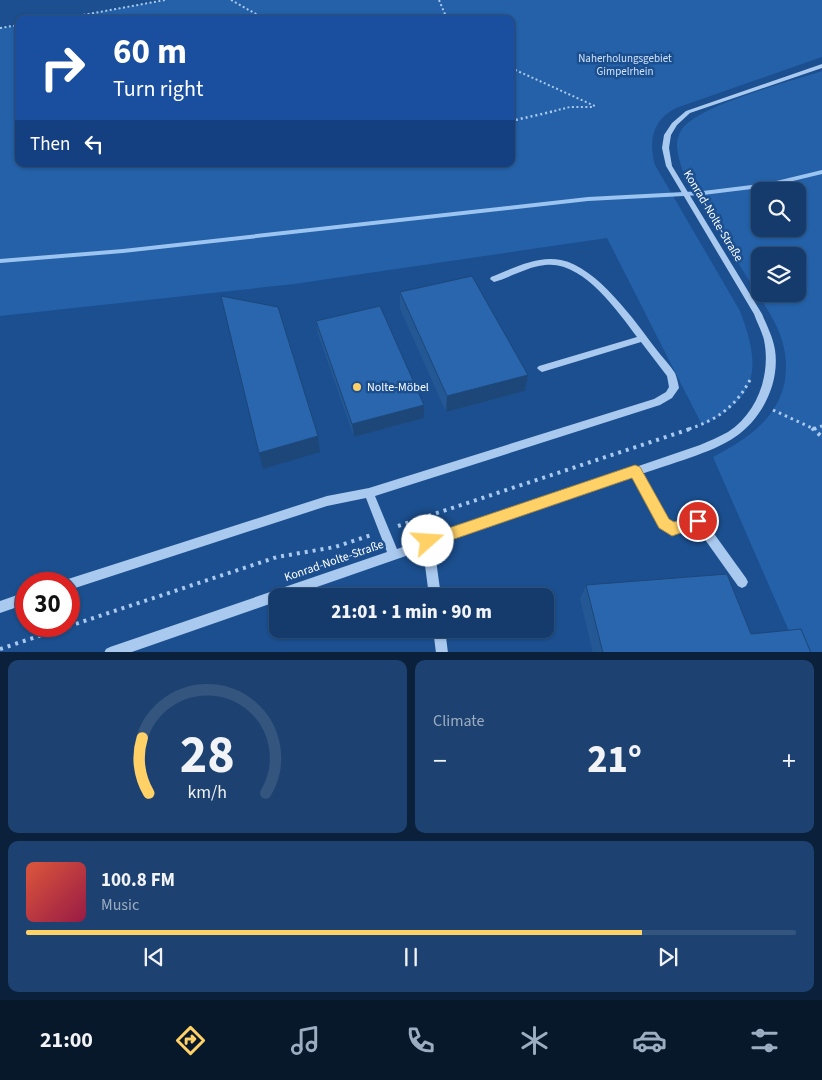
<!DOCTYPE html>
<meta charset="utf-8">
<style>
:root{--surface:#143b6b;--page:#1d4271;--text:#f1f3f6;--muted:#9dadc1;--line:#33557e;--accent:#ffd166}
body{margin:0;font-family:"Source Sans 3",sans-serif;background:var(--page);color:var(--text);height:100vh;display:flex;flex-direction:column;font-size:19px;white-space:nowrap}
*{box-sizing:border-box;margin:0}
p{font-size:16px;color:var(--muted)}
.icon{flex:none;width:28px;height:28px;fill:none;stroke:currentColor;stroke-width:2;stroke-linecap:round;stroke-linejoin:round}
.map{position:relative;height:652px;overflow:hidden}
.sheet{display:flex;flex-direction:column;gap:8px;padding:8px;background:#0b203b;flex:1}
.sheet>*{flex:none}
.banner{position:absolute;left:15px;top:15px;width:500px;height:152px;border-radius:10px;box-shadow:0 1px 4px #0004,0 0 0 1px var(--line);background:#1a4fa0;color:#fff;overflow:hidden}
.buttons{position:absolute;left:751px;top:182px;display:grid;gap:10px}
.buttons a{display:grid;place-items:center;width:55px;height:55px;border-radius:10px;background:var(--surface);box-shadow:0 1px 4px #0004,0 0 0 1px var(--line);font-size:25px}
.speed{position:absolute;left:15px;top:572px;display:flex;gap:10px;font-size:25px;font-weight:700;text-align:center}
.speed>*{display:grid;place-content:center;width:65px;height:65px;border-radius:50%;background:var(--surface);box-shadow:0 1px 4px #0004,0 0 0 1px var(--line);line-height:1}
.speed .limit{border:8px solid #d22;background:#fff;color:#111}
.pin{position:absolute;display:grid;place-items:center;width:42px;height:42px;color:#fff;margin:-21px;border:2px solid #fff;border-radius:50%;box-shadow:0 1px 5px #0007}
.me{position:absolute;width:55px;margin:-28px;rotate:71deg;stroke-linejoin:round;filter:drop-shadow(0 0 4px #0008)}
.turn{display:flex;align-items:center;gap:18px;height:105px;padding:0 15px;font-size:22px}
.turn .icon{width:65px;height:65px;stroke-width:2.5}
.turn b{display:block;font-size:35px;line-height:42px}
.then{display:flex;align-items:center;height:48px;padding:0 15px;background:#0003;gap:10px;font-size:19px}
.big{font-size:38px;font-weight:800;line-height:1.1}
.sheet .card{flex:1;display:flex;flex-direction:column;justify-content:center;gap:8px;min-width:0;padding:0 18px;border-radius:10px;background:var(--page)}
.sheet .dial{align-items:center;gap:0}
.dial svg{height:130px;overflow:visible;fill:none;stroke:var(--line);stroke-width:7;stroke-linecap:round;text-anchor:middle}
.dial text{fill:var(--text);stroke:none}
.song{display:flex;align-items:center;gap:15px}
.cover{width:60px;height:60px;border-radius:8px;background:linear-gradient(135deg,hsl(10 70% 55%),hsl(340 70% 35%))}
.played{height:5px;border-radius:2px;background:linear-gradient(90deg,var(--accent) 80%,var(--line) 80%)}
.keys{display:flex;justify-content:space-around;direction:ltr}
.heat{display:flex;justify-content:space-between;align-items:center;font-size:28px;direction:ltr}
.sheet .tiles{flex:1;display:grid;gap:8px;grid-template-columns:1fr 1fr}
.card:last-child{grid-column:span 2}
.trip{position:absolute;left:269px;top:588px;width:285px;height:50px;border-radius:10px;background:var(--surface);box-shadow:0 1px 4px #0004,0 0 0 1px var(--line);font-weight:800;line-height:50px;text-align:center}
.tab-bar{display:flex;height:80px;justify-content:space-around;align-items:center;background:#08182b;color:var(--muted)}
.tab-bar .icon{width:35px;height:35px}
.tab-bar .current{color:var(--accent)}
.tab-bar b{font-size:22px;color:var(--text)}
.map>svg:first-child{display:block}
</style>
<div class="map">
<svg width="822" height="653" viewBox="0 0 822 653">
<rect width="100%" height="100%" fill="#1b4f8f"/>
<path fill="#2461a8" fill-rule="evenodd" d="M165,0H822V57L676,108C653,120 648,140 655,165L740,311C761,366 760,398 702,425L607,238L294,284L0,316V28L19,25V164H511V19H61Z
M822,71V652H798L713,457C758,434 795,404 784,348C779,323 760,299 747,277C725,242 702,206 682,169C678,155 673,142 682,129C699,105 792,81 822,71ZM760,191H798V229H760ZM760,256H798V294H760Z"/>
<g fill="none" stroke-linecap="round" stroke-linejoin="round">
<path fill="#9cc4f0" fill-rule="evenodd" d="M822,170V174L768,187L703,195L588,201L123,253L0,263V259L123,249L588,197L703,191L768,183Z"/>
<path stroke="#a9c9ee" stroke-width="2" stroke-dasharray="2 2.5" stroke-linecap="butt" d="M231,0L265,19
M439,0L447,19
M61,19L165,0
M0,28L19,25
M511,68L597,107
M550,112L570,107H593"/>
<path stroke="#a9c9ee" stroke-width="2.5" stroke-dasharray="2 3" stroke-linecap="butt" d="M511,121L555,111"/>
<path stroke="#a9c9ee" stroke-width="3" stroke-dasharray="2.5 4" stroke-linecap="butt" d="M773,410L814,429
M689,429C717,420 736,406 750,380
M814,429L822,426"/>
<path stroke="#a9c9ee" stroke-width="4" stroke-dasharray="3 5" stroke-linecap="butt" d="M812,428L822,437
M814,429L816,428
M398,526L693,428
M0,649L277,557L335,547L371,535"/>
<path fill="#a9c9ee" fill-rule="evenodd" d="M822,64V68L690,113L677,125L671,135L669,148L672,166L762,314C767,326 773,337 775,350C780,383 762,419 735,437C712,453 669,464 642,474L668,520L673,524L698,516L702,517L746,578L748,582L746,586L742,588L738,586L696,527L672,534L660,528L633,477L434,546L441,596H429L423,550L291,596H278V601L129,653H104L106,649L110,647L387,552L366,498L327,506L69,590V584H63L65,580L327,496L369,488L654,399L666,392L669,387L667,376L641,342L542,372L539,370L537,368L539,366L637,337C617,310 582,260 545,265C527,267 511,277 494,282L490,279L491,277C512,269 537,255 561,260C597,267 635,321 656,349C662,357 670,365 675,373C677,378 678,383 679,388L672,398L660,405L375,496L397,549L423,540L424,537L428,536L431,537L700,445C709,441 719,437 728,432C758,412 771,374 764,340C762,331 757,323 754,314L666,166L662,148L664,135L672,123L686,111Z
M26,592V604L0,613V601Z
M433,629H445L448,653H436Z"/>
</g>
<path fill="#245895" d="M400,292L528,375L525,391L446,412L400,309Z
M316,321L424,405V418L354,437L318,334Z
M586,585L751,634L811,653H593L580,599Z"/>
<path fill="#1d4779" d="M528,375L525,391L446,412L447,396Z
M424,405V418L354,437L352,424Z
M318,436L320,452L263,469L259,453Z"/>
<path fill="#2a66ad" stroke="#1d4779" d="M472,276L528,375L447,396L400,292Z
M221,296L278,307L318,436L259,453Z
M380,306L424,405L352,424L316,321Z
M727,574L751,634L801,629L811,653H603L586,585Z"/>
<path fill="#ffd166" stroke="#a68842" d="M635,465L640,467L669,519L674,522L698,514L703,516L705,521L703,525L672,536L659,528L632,478L428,548L423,546L421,541L423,537L428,535Z"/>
<circle fill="#ffd166" stroke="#1b4f8f" stroke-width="2" cx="357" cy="387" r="5"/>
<g text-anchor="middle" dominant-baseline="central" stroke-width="5" stroke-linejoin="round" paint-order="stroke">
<g font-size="11" fill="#cfe3fa" stroke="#1b4f8f">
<text x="625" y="58">Naherholungsgebiet<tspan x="625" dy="13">Gimpelrhein</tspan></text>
</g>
<g font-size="12" fill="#fff" stroke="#1b4f8f">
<text transform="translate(713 216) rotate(59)">Konrad-Nolte-Straße</text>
<text transform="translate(334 561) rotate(-19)">Konrad-Nolte-Straße</text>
</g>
<g font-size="12" fill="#fff" stroke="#1b4f8f" text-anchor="start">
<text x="367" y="387">Nolte-Möbel</text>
</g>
</g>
</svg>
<div class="buttons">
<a><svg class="icon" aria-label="search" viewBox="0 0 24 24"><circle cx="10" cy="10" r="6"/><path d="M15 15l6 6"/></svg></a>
<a><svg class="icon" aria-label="layers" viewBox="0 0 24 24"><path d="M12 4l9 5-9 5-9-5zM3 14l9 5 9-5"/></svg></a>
</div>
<div class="speed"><div class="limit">30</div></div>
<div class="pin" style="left:698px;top:521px;background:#d93025"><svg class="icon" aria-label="arrive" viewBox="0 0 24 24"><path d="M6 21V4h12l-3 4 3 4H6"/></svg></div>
<svg class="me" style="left:428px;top:541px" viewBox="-20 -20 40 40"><circle r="19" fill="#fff"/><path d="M0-13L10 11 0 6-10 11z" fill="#ffd166"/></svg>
<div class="trip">21:01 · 1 min · 90 m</div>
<div class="banner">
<div class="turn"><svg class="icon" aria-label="right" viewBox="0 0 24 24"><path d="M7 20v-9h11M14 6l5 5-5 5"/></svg><div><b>60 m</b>Turn right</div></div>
<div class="then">Then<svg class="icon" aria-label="left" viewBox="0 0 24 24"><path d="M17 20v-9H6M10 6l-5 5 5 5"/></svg></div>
</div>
</div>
<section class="sheet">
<div class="tiles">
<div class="card dial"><svg viewBox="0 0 100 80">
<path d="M14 69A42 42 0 1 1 86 69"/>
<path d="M14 69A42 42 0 0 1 10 35" stroke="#ffd166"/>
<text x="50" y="56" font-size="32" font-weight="700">28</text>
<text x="50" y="72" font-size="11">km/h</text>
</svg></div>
<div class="card"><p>Climate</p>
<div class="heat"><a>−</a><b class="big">21°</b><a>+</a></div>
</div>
<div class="card">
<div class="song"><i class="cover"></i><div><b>100.8 FM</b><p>Music</p></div></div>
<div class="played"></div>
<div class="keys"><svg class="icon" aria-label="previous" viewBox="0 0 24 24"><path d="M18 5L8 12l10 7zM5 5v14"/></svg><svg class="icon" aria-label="pause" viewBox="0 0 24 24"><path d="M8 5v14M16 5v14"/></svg><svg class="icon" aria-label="next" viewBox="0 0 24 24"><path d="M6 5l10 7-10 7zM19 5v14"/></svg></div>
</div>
</div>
</section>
<nav class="tab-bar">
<b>21:00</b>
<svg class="icon current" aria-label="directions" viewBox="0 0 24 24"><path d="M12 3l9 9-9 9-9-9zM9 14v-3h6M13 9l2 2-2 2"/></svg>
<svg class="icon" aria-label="music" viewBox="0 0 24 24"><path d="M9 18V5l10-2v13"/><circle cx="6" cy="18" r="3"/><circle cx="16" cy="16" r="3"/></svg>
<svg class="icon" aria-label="phone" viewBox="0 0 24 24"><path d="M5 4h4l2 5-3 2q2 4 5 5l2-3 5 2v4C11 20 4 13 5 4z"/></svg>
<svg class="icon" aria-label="climate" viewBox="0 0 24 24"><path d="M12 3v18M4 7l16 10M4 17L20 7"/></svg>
<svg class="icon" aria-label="car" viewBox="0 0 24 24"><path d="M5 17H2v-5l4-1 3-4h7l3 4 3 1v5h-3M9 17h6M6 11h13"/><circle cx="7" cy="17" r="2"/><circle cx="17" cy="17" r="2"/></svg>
<svg class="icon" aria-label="filters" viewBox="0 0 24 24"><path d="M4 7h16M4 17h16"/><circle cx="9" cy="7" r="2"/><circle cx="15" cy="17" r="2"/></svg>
</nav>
